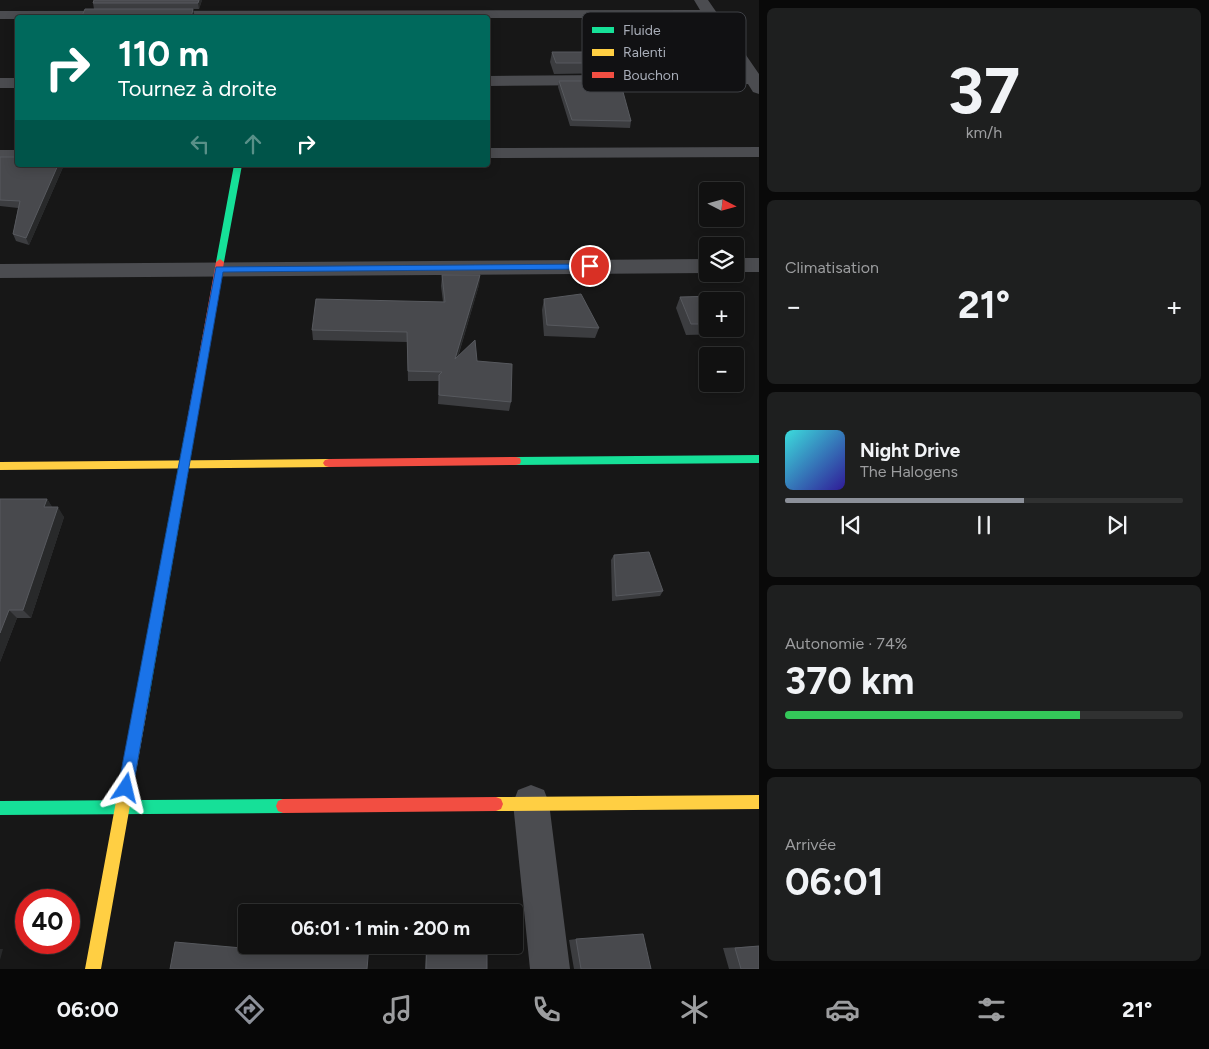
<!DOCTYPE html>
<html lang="fr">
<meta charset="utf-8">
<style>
:root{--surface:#111;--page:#1e1f1f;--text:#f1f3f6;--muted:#9c9d9f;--line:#303131;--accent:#8c9099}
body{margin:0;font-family:Figtree,sans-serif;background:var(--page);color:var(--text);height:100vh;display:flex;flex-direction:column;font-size:19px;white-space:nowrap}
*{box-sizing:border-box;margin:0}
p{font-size:16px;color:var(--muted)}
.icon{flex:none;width:28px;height:28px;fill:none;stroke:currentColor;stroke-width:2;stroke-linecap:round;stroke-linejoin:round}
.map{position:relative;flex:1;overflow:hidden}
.sheet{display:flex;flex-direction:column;gap:8px;padding:8px;background:#090909;width:450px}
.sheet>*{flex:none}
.guide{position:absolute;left:15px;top:15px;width:475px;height:152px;border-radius:5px;box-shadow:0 2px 12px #0003,0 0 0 1px var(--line);background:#00695c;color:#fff;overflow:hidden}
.needle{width:32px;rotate:96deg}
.tools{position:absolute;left:699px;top:182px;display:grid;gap:10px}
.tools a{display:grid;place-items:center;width:45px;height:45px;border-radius:5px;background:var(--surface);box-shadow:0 2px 12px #0003,0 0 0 1px var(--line);font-size:25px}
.speed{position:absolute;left:15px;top:889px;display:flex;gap:10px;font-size:25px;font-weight:700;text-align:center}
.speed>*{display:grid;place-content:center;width:65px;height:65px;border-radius:50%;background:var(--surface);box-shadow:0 2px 12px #0003,0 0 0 1px var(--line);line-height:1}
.speed .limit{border:8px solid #d22;background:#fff;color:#111}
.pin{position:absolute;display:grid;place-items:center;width:42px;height:42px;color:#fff;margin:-21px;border:2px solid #fff;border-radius:50%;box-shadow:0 1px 5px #0007}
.me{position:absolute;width:55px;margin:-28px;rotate:10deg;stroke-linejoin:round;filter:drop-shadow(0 0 4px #0008)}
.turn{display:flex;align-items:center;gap:18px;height:105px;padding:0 20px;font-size:22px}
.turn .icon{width:65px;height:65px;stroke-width:2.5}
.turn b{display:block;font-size:35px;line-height:42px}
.lanes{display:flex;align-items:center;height:48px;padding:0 20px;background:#0003;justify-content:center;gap:25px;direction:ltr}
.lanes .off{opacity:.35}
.big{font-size:38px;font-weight:700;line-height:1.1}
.sheet .tile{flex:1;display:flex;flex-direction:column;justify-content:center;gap:8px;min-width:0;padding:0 18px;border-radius:8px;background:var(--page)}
.sheet .dial{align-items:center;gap:0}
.dial b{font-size:65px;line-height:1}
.song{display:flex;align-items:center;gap:15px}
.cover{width:60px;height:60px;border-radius:8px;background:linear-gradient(135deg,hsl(180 70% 55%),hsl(250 70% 35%))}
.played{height:5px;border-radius:2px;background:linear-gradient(90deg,var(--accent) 60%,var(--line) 60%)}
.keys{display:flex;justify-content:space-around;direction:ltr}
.heat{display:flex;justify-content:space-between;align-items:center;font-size:28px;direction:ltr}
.charge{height:8px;border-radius:4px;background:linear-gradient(90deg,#34c759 74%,var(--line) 0)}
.trip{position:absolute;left:238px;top:904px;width:285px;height:50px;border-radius:5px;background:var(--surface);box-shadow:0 2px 12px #0003,0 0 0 1px var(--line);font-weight:700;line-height:50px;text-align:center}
.tabs{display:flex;height:80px;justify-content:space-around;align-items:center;background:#070707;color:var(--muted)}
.tabs .icon{width:35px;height:35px}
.tabs .on{color:var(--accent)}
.tabs b{font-size:22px;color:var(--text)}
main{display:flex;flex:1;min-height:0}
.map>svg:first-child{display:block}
</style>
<main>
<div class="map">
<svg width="759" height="969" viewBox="0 0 759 969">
<rect width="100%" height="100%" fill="#171717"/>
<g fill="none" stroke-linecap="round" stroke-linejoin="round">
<path fill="#4b4c50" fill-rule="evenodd" d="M694,0H708L759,74V94L753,92L748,84L488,86V76L741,74L706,18H18V19H0V11L700,10Z
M0,78H18V88H0Z
M759,147V157L488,158V148Z
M0,150H18V162H0Z
M735,258H759V272H735Z
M708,259V273L0,278V264Z
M531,785L544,790L549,803L570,969H530L513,803L518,790Z"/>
<path fill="#16e098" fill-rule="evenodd" d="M234,165H242L224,262L220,265L216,262Z
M190,428L195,432L148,704L146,709L141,711L136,709L134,704L185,432Z
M759,455V463L516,465L512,464L511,461L512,458L516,457Z
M283,799L288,801L290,806L288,811L283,813L0,815V801Z"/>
<path fill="#ffcf43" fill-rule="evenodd" d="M329,459L333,460L335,463L333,466L329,467L0,470V462Z
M141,697L146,699L148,704L101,969H85L134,704L136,699Z
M759,795V809L496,811L491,809L489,804L491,799L496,797Z"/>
<path fill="#f24e42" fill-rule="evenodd" d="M220,259L224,262L195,432L190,436L185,432L216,262Z
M516,457L520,458L521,461L520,464L516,465L329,467L325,466L323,463L325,460L329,459Z
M496,797L501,799L503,804L501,809L496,811L283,813L278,811L276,806L278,801L283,799Z"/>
</g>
<path fill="#3c3d40" d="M94,0H202L199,9H94L93,3Z
M552,52L617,63L614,73L554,74L550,62Z
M559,81L631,121L630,128L570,126L558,87Z
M0,157L18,165H64L29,245L16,241L13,234L18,208L0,206Z
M442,275H480L479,285L458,357L477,361L511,402L509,411L438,404L439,381H408L407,342L313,340L312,330L443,302L441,286Z
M680,297L708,301V329H727L724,334L686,335L676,308Z
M544,299L599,328L595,338L544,336L542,310Z
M0,499H47L52,507L64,517L31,618H17L0,662Z
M614,555L663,591L660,596L612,601L611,560Z
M576,939L651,969H574L569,940Z
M426,945H487V969H425Z
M759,946V969H729L723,948Z"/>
<path fill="#28292a" d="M199,0H202L199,9L198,3Z
M193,9L195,18H191Z
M58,165H64L29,245L26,238Z
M480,275L479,285L454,369L455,359Z
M47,499L53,508L44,507Z
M58,507L64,517L31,618L23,610Z
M9,610L17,618L0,662V633Z
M0,949H3L0,960Z"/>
<path fill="#48494d" stroke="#57595e" d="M94,0H199L198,3H93Z
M85,9H193L191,18H81Z
M552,52H612L617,63H556Z
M559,81H620L631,121L572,120Z
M0,157H18V165H58L26,238L13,234L20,201L0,200Z
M442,275H480L455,359L475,340L477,361L512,364L511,402L439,395V375L442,372L408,371L407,332L312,330L316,299L445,302Z
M581,294L599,328L547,325L544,299Z
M718,296L720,301H708V324H691L680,297Z
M0,499H47L44,507H58L23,610H9L0,633Z
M649,552L663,591L616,596L614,555Z
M269,910L302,912H269Z
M316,910L340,912H316Z
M643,934L651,969H581L576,939Z
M175,942L264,950L265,945H369L367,969H170Z
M427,945H487V969H426Z
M759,946V969H741L735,948Z"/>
<path fill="#1a73e8" stroke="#114b97" d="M590,264H593V269L223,272L133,788L131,793L126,795L120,793L118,788L216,267Z"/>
<rect x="582" y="12" width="164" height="80" rx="8" fill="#111113" stroke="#3e4045" stroke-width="1"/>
<rect x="592" y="27" width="22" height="6" fill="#16e098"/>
<rect x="592" y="49" width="22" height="7" fill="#ffcf43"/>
<rect x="592" y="72" width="22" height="6" fill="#f24e42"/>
<g font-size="14" fill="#a8adb8">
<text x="623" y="35">Fluide</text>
<text x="623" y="57">Ralenti</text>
<text x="623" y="80">Bouchon</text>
</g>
</svg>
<div class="tools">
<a><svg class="needle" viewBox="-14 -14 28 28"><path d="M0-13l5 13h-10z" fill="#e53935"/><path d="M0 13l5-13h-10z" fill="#9c9d9f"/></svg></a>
<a><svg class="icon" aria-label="layers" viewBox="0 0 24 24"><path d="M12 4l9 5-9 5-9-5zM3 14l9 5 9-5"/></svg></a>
<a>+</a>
<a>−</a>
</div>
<div class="speed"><div class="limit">40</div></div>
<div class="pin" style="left:590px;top:266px;background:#d93025"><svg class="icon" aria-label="arrive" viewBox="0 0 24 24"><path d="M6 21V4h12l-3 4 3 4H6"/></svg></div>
<svg class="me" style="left:126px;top:788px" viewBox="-20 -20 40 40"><path d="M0-17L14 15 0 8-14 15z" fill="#1a73e8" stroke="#fff" stroke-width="4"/></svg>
<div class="trip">06:01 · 1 min · 200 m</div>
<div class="guide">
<div class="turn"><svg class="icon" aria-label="right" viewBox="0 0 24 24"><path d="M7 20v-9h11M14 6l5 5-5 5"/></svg><div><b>110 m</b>Tournez à droite</div></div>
<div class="lanes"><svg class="icon off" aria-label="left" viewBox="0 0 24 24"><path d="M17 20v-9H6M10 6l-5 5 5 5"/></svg><svg class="icon off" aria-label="ahead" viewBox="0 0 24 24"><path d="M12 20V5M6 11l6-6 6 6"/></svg><svg class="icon" aria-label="right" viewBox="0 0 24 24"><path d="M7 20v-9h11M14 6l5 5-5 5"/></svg></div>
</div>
</div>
<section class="sheet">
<div class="tile dial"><b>37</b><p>km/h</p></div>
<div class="tile"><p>Climatisation</p>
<div class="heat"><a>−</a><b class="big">21°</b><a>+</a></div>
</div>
<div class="tile">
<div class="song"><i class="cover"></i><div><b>Night Drive</b><p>The Halogens</p></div></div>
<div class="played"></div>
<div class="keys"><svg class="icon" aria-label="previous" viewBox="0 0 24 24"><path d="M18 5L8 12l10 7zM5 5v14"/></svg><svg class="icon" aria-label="pause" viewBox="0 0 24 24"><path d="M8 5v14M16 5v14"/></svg><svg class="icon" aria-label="next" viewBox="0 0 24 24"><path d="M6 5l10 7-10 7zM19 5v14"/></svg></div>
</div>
<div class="tile"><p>Autonomie · 74%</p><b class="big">370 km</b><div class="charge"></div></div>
<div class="tile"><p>Arrivée</p><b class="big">06:01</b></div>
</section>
</main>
<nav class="tabs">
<b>06:00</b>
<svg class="icon on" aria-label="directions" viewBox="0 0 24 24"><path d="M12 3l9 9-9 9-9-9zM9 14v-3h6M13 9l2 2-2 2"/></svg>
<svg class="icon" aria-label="music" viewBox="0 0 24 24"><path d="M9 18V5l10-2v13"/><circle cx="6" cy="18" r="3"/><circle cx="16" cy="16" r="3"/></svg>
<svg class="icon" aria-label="phone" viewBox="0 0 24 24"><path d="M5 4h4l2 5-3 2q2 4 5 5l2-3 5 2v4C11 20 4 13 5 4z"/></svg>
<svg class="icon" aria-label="climate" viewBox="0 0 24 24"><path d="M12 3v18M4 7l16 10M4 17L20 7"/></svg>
<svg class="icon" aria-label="car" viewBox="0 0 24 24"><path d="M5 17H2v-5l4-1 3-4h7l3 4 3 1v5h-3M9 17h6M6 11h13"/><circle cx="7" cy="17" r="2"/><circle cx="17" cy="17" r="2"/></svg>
<svg class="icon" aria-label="filters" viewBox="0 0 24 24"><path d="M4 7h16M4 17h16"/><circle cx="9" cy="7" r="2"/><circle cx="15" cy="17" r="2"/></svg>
<b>21°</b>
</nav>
